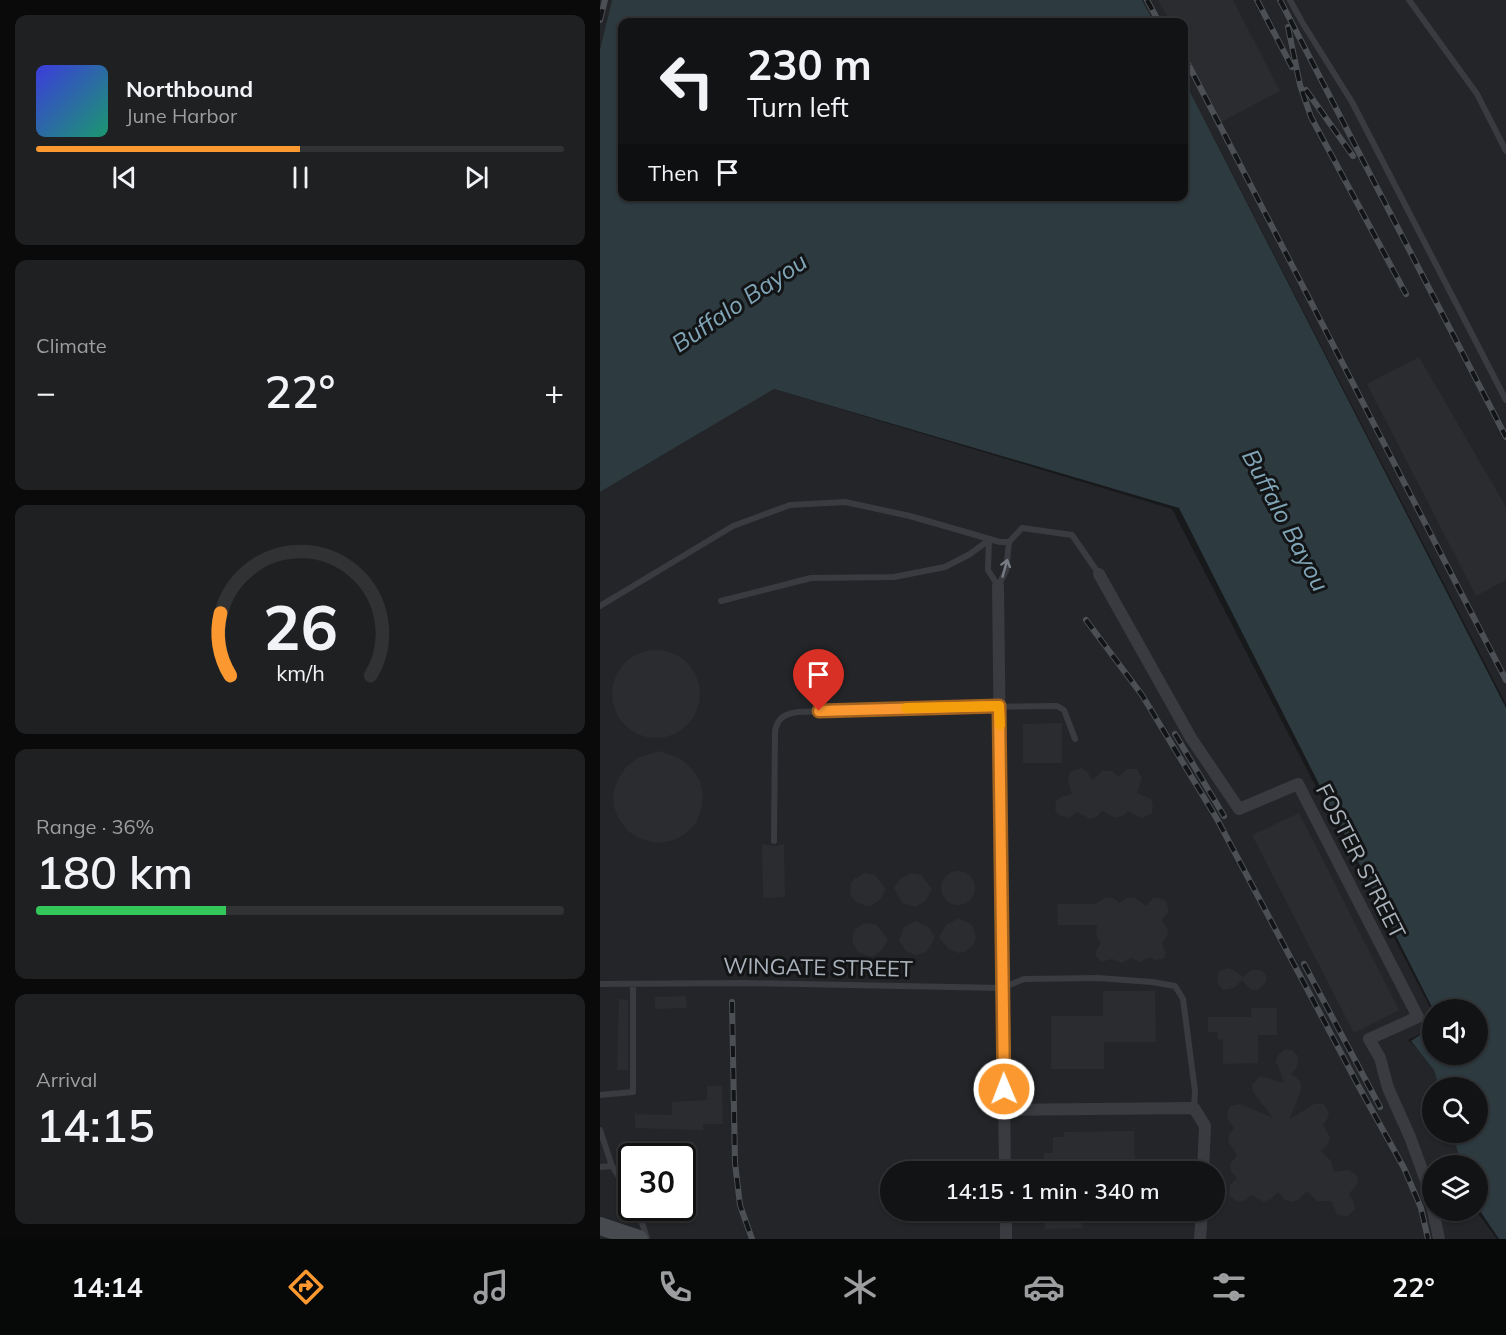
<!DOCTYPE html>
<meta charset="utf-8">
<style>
:root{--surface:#121314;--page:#1f2022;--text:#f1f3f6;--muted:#9c9ea0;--line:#313234;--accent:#fb9930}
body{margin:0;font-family:Mulish,sans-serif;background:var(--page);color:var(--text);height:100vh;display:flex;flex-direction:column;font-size:22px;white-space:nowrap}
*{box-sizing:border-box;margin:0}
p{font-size:20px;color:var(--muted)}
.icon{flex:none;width:33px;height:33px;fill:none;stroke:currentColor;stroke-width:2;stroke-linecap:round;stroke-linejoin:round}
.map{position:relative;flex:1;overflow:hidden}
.drawer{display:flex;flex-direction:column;gap:15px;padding:15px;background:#0a0a0b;width:600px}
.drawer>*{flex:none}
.top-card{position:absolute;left:18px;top:18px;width:570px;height:183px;border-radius:12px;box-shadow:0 2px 4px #0004,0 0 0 2px var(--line);background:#121314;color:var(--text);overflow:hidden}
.buttons{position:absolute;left:822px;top:999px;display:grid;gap:12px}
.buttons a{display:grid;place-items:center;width:66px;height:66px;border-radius:50%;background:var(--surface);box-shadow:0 2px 4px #0004,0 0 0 2px var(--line);font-size:30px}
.speed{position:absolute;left:18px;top:1143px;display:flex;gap:12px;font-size:30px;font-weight:700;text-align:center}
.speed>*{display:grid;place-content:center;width:78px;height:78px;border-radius:50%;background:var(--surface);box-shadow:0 2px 4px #0004,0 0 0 2px var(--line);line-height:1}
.speed .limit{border:3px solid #111;border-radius:9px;background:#fff;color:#111}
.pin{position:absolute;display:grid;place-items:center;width:51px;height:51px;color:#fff;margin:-62px -26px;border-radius:50% 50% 50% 0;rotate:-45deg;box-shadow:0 0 6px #0007}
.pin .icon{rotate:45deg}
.me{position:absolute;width:66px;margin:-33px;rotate:359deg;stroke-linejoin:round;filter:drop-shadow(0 0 4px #0008)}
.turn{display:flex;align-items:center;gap:21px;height:126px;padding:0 30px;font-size:27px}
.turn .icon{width:78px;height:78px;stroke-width:2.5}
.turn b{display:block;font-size:42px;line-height:51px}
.then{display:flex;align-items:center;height:57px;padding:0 30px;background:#0003;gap:12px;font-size:22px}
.big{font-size:45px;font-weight:600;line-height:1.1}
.drawer .widget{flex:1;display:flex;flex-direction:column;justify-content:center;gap:9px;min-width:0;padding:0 21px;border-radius:12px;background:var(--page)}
.drawer .dial{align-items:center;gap:0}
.dial svg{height:156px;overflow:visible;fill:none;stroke:var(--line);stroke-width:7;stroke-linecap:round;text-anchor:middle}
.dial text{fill:var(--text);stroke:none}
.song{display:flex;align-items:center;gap:18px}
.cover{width:72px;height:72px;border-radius:9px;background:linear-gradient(135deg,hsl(240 70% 55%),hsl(160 70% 35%))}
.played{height:6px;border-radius:3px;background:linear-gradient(90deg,var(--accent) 50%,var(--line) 50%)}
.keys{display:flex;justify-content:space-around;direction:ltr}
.heat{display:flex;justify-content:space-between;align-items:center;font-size:33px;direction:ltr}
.charge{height:9px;border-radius:4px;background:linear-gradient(90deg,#34c759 36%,var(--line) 0)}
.trip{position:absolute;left:280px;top:1161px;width:345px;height:60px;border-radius:30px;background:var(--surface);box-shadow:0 2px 4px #0004,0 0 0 2px var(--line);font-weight:600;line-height:60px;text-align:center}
.dock{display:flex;height:96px;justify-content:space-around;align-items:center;background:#070808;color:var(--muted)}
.dock .icon{width:42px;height:42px}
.dock .active{color:var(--accent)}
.dock b{font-size:27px;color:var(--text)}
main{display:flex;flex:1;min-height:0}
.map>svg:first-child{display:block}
</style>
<main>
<section class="drawer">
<div class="widget">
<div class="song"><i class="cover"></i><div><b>Northbound</b><p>June Harbor</p></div></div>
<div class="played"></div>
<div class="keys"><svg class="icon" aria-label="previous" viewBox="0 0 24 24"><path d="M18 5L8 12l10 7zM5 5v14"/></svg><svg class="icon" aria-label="pause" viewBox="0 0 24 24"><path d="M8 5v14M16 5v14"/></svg><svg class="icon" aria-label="next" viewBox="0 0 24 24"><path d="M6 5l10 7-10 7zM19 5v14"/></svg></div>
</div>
<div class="widget"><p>Climate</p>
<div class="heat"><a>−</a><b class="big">22°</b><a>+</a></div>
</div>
<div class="widget dial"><svg viewBox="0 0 100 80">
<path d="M14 69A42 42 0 1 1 86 69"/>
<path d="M14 69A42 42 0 0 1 9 37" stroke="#fb9930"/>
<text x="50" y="56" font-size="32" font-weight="700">26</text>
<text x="50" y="72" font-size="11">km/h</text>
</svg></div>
<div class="widget"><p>Range · 36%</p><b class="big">180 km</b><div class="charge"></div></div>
<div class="widget"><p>Arrival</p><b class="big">14:15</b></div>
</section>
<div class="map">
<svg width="906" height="1239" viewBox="0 0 906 1239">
<rect width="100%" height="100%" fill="#18191b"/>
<path fill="#242528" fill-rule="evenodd" d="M0,0H12L0,49Z
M542,0H906V704L584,80V22H554Z
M174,389L572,509L832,1011V1028L808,1040L836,1068L841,1087L832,1088V1132L853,1133L862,1165L832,1166V1210L876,1211L897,1239H0V492ZM32,1156H82V1208H32ZM291,1172H615V1210H291Z"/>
<path fill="#2d3a40" d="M12,0H542L554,22H22V196H584V80L906,708V1239H899L878,1208V1166L862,1165L852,1133L878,1132V1088L839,1087L834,1070L811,1041L832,1027V1054H878V1010L833,1009L579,508L174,389L0,492V49Z"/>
<path fill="#2b2c2f" d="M558,0H633L680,91L621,122L584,49V22H570Z
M819,357L906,507V580L876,596L767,384Z
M12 694a44 44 0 1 1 88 0a44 44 0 1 1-88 0Z
M462,723V763H423V724Z
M59,751L81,759L92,769L100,781L103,796L101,811L95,824L84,835L71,841L56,843L42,839L29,832L20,821L14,807L13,793L18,779L26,767L38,758Z
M481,768L487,771L492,781L502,771H512L519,777L527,769H537L542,778L537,793L551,799L553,805L552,813L542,818L528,811L523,816L516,818L502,811L497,817L490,819L477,812L469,818L458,815L455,809L456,801L461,797L472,794L468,781L470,772Z
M699,813L799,1010L754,1033L652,835Z
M162,844L175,846L184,844L185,897L163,898Z
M341 888a17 17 0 1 1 34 0a17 17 0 1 1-34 0Z
M264,873L275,875L286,889L280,900L271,906H266L256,902L250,894L251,883L254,879Z
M310,873L321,875L332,889L326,900L315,907L302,903L294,888L300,879Z
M506,897L513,898L519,903L527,898L534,897L546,906L553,898H560L566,901L569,911L562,920L567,928L568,935L562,944L566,953L563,959L555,960L550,957L540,962L531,958L522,963L512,959L501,962L496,956V951L501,943L496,934L497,925H458L457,904H496Z
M359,918L372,925L376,936L373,946L364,952L358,953L349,949L339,938L346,925Z
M316,921L329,927L335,938L326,952L315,955L306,951L299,940L304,927Z
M266,923L277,925L288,939L282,950L273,956H268L258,952L253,944V933L256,928Z
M627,968L633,970L643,977L651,970H661L666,975V982L658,990H651L642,980L634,988L623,990L618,984L617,977L620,971Z
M503,991H555L556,1042H504V1069H451V1016H503Z
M86,996L87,1008L55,1009V997Z
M19,999L28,1000V1070H17Z
M651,1008H677V1035H658V1063L623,1064V1039L618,1040V1032H608V1017H651Z
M685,1049L693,1051L698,1056L697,1067L691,1074L699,1080L702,1087L690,1119L714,1104H724L729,1113L727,1120L723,1125L730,1137L728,1144L721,1151L731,1161L734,1172L749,1170L757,1176L758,1183L749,1194L754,1202L755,1209L747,1217L737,1214L731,1201H717L707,1191L698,1200L691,1202L684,1199L678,1192L671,1199L664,1202L651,1195L646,1200L638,1202L629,1196L630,1185L637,1178L631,1171L630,1164L637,1155L628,1141L629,1134L634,1128L628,1120L627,1113L630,1106L640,1104L673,1118L653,1092L652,1085L660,1076L684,1083L677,1063H675L678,1055Z
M107,1086H122L123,1124H103V1130L35,1128V1114L72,1115V1102L107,1100Z
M534,1131L535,1172H444V1153H453V1137H464V1132Z
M445,1210H481L482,1228L445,1229Z"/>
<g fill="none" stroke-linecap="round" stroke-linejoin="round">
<path stroke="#393b40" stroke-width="6" d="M690,0L702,22L752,102L906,400
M809,0L877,94L906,151
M389,540L388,570L398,586L406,571L409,542
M121,601L211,578L294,577L345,567L370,554L389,540
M0,606L133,526L190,505L245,502L310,516L400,542H409L422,528L472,535L499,574
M174,841L175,731C178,717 185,714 198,712L366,707L457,706L464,710L475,739
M0,984L144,983L402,988L424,979L498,978L552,982L575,986L583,999L595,1091L594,1108
M0,1095L33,1092V984
M0,1130L12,1166L32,1198
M0,1167L12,1166
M37,1208L47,1238"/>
<path stroke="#393b40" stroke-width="12" d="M499,574L591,738L639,809L698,784L818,1017L769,1039L780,1058L788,1088L810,1137L830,1192L832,1207
M398,586L405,1172
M404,1110L594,1108L605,1126L603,1172
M406,1210V1239
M833,1210L839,1239
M600,1239L602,1210"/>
<path stroke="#474b50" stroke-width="18" d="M0,1226L39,1239"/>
<defs>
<path id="rail" d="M547,0L559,22
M657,0L692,67
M680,0L906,437
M0,20L5,0
M688,27L700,85L711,117L806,294
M584,56L906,680
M706,90L753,156
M486,620L542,695L617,819L758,1085L804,1168L821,1208L828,1239
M575,734L624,816
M704,964L780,1107
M132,1002L135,1163L140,1205L152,1239"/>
</defs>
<use href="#rail" stroke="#4c5055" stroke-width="6"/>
<use href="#rail" stroke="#131416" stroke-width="4" stroke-dasharray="11" stroke-linecap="butt"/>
</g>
<defs><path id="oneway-shaft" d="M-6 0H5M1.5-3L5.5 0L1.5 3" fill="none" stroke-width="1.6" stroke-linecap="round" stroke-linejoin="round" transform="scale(1.5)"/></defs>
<use stroke="#777c84" href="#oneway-shaft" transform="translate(405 568) rotate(-74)"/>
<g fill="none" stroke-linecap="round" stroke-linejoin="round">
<defs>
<path id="route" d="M219,711L399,706L404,1089"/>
</defs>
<use href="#route" stroke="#a3631f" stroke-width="15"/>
<use href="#route" stroke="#fb9930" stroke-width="10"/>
<path stroke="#f59e0b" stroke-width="10" d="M306,708L399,706L400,725"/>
</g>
<g text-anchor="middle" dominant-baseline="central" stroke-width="6" stroke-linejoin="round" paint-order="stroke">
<g font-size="22" fill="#aab2bb" stroke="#131416">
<text transform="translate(761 861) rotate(63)">FOSTER STREET</text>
<text transform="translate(218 967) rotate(1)">WINGATE STREET</text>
</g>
<g font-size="24" font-style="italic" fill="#80a5b7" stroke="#131416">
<text transform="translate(139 302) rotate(-34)">Buffalo Bayou</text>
<text transform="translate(686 520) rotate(62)">Buffalo Bayou</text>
</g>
</g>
</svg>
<div class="buttons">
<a><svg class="icon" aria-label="sound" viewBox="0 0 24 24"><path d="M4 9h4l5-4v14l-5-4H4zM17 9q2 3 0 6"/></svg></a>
<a><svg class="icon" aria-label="search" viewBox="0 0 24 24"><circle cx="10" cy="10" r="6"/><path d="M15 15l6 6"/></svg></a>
<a><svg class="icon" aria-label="layers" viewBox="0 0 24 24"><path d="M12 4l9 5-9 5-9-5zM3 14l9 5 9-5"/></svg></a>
</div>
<div class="speed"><div class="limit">30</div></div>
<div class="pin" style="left:219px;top:711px;background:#d93025"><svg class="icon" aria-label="arrive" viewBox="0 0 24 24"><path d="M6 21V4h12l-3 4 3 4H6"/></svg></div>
<svg class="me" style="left:404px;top:1089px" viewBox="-20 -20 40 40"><circle r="17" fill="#fb9930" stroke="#fff" stroke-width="3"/><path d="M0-11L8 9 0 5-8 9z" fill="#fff"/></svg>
<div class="trip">14:15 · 1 min · 340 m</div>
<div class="top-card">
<div class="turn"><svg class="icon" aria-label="left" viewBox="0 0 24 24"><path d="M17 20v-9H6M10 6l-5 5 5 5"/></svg><div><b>230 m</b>Turn left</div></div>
<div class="then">Then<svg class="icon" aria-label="arrive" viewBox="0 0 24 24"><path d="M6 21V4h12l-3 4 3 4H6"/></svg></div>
</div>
</div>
</main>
<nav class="dock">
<b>14:14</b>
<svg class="icon active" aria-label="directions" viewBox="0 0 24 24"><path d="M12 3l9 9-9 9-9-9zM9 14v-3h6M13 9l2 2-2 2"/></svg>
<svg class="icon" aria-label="music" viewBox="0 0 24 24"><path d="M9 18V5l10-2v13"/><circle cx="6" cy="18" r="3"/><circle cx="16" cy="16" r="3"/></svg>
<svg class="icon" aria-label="phone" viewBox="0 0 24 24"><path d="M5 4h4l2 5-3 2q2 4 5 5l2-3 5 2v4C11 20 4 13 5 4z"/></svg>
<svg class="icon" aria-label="climate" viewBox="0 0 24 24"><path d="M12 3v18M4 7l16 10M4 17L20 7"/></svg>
<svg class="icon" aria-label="car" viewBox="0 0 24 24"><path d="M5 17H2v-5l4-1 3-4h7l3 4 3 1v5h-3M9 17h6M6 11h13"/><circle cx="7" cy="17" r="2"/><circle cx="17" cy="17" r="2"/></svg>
<svg class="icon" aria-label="filters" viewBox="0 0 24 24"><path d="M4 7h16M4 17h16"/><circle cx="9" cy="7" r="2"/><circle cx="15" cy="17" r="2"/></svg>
<b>22°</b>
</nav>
